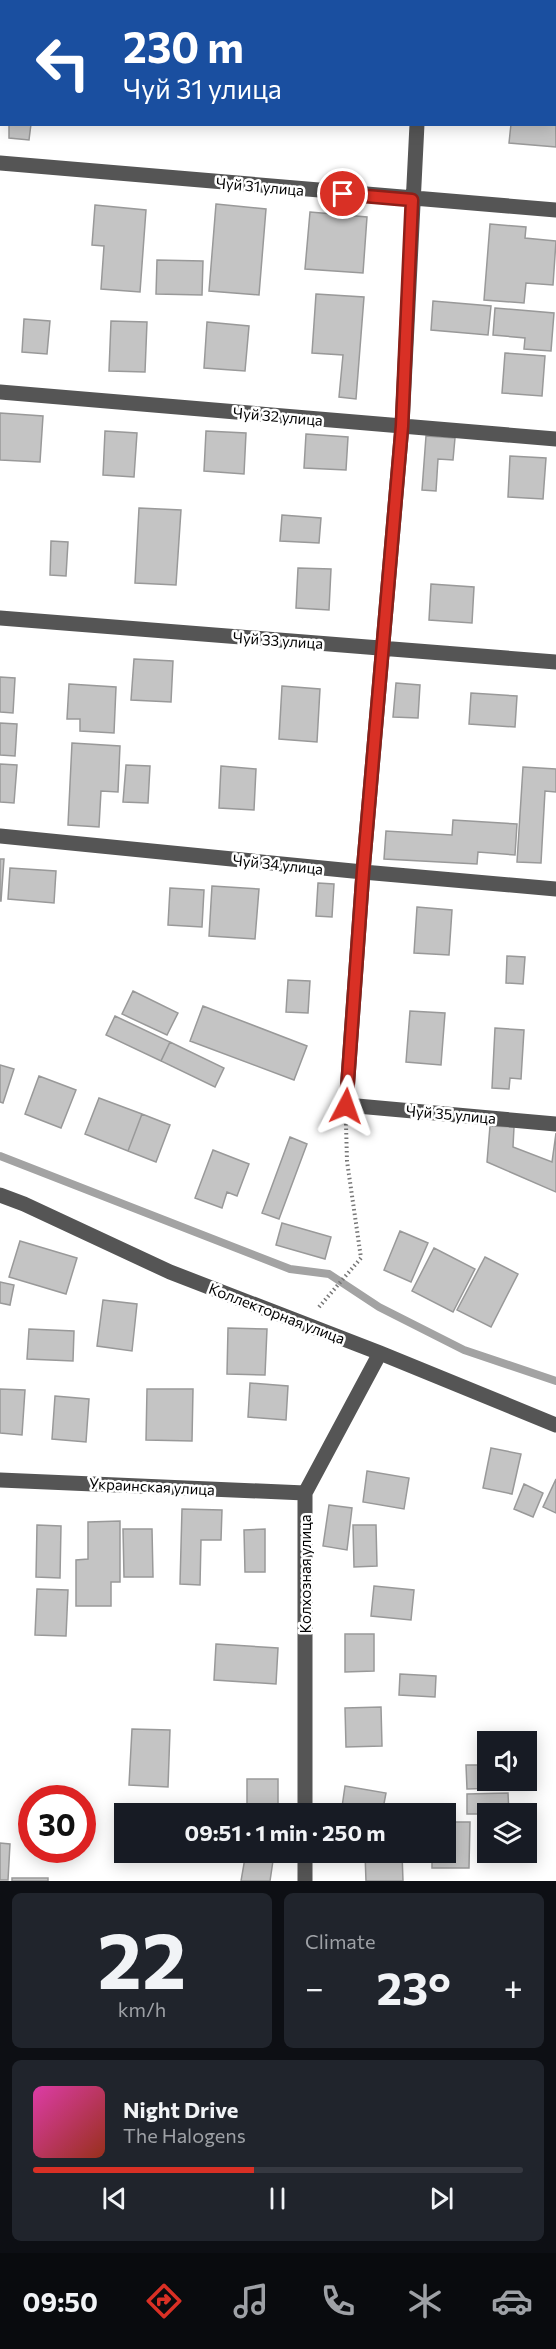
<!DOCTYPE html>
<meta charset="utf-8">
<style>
:root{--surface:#171b24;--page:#20242c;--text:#f1f3f6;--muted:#9ea1a6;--line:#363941;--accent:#d93025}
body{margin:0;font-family:Commissioner,sans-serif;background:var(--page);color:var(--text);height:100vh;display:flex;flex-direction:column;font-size:22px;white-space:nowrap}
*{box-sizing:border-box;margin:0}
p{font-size:20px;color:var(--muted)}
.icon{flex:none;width:33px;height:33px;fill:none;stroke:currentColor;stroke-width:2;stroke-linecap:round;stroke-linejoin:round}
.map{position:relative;height:1881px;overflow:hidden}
.details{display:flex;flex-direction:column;gap:12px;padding:12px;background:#0d0f14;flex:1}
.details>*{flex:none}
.top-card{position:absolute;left:0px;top:0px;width:556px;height:126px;box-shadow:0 3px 15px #0003;background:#1a4fa0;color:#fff;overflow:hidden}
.fabs{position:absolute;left:477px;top:1731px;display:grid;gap:12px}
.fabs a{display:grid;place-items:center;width:60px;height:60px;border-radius:0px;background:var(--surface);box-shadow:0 3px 15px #0003;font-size:30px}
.speed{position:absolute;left:18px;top:1785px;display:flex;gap:12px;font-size:30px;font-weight:700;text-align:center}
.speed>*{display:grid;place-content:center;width:78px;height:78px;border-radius:50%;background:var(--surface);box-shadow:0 3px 15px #0003;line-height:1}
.speed .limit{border:9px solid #d22;background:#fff;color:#111}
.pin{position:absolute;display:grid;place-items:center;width:51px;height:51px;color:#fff;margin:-26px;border:3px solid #fff;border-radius:50%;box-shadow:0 2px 6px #0007}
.me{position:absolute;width:66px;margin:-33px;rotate:4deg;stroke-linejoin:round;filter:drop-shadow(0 0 4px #0008)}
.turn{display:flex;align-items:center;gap:21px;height:126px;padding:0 24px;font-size:27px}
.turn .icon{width:78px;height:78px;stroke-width:2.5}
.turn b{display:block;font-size:42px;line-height:51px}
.big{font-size:45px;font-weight:700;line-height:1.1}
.details .widget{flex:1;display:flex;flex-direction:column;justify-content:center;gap:9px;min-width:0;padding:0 21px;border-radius:9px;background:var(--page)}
.details .dial{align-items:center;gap:0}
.dial b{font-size:78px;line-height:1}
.song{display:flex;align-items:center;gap:18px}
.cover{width:72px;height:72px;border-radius:9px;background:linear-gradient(135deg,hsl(320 70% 55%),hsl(10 70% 35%))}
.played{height:6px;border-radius:3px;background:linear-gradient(90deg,var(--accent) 45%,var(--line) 45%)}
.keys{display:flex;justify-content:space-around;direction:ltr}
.heat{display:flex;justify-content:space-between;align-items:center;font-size:33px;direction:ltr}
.details .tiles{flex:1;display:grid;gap:12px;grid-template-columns:1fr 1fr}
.widget:last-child{grid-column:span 2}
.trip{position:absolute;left:114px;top:1803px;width:342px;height:60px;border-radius:0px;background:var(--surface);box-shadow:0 3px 15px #0003;font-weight:700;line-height:60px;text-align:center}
.dock{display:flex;height:96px;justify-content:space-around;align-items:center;background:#090b0e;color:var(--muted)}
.dock .icon{width:42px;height:42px}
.dock .selected{color:var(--accent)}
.dock b{font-size:27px;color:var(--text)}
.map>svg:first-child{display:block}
</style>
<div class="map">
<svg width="556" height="1881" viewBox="0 0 556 1881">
<rect width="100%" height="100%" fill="#fff"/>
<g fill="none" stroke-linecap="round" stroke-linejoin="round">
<path stroke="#a3a3a3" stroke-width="8" d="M0,1156L290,1269L329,1274L379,1307L464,1350L556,1381"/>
</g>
<path fill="#c4c4c4" stroke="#999" stroke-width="1.5" d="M0,0H23L2,2V18Z
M23,0H76V2Z
M0,71H2V121L0,120Z
M555,81L556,147L509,143L511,124H555Z
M9,124H31L29,140L9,138Z
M216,204L266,209L259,295L209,291Z
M95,205L146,210L140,292L101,289L104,246L92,245Z
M310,212L367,217L363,273L305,269Z
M490,224L526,227L525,238L556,241L553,285L526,283L524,303L484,300Z
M157,260L203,261L202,295L156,294Z
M316,294L364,297L356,399L339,397L343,355L312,353Z
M433,301L491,306L488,335L431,330Z
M495,308L554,313L551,351L524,349L525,338L493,335Z
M24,319L50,321L47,354L22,352Z
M111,321L147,322L145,372L109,371Z
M207,322L249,326L245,371L204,368Z
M505,353L545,356L542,396L502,393Z
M0,413L43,416L40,462L0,460Z
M105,431L137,433L134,477L103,475Z
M206,431L246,433L244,474L204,471Z
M306,434L348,437L346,470L304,468Z
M426,436L455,438L453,460L438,459L436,491L422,490Z
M510,456L546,458L543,499L508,497Z
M139,508L181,510L176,585L135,583Z
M282,515L321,518L319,543L280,541Z
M51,541L68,542L66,576L50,575Z
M298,568L331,569L329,610L296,608Z
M431,584L474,587L472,623L429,620Z
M134,659L173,661L171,702L131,700Z
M0,677L15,678L13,713L0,712Z
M396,683L420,685L418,718L393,717Z
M69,684L116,687L114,733L80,731V719H67Z
M282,686L320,689L317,742L279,739Z
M471,693L517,696L515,727L469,724Z
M0,723L17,724L15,756L0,755Z
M72,743L120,746L118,792L101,791L99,827L68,825Z
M0,764L17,765L14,803L0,802Z
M126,765L150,766L148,803L123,802Z
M221,766L256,769L254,810L219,808Z
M523,767L556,769V792L545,791L541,863L517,862Z
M453,820L517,824L515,855L478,852L477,864L384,859L386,831L452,835Z
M0,859H4L1,901H0Z
M10,868L56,871L54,903L8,899Z
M318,883L334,884L332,917L316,916Z
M212,886L259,889L255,939L209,936Z
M170,888L204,890L202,927L168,925Z
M417,907L452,910L449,955L414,953Z
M507,956L525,957L523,984L506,983Z
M288,980L310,981L308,1013L286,1012Z
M133,991L178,1013L167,1035L122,1014Z
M203,1006L307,1046L294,1080L190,1041Z
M410,1011L445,1013L441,1065L406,1062Z
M115,1016L170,1042L161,1061L106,1035Z
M495,1028L524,1030L521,1079L510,1078L509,1089L492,1088Z
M170,1042L224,1068L215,1087L161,1061Z
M0,1065L14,1069L3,1103L0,1102Z
M39,1076L76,1090L61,1128L25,1114Z
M99,1098L142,1114L128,1151L85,1134Z
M142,1114L170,1125L156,1162L128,1151Z
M490,1126L514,1127L513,1147L552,1162L556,1133V1192L487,1162Z
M290,1137L307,1144L279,1219L262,1213Z
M213,1150L249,1164L237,1196L227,1192L222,1208L195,1198Z
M282,1223L331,1237L325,1259L276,1245Z
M400,1231L428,1243L411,1282L384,1270Z
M20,1241L77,1258L66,1294L9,1277Z
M434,1248L475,1269L453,1312L412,1291Z
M485,1257L518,1274L491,1327L457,1310Z
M0,1282L14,1285L10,1305L0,1303Z
M103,1300L137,1304L132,1351L97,1346Z
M228,1328L267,1329L265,1375L227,1374Z
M29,1329L74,1331L73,1361L27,1359Z
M250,1383L288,1386L286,1420L248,1417Z
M0,1389L25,1390L22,1435L0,1433Z
M147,1389H193L192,1441L146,1440Z
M55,1396L89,1399L86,1442L52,1439Z
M491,1448L521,1454L512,1494L483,1488Z
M367,1471L409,1478L404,1509L363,1502Z
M556,1479V1513L543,1507Z
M524,1484L543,1493L533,1517L514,1509Z
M329,1505L352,1508L347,1550L323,1546Z
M182,1509L222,1510L221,1540H201L200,1585L180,1584Z
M120,1521V1582H111V1606H76V1560L88,1559V1522Z
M37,1525L61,1526L60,1578L36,1577Z
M353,1525H376L377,1566L354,1567Z
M123,1529H152L153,1577H124Z
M265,1529V1572H245L244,1530Z
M374,1586L414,1590L411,1620L371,1616Z
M37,1589L68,1590L66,1636L35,1635Z
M345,1634H374V1671L345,1672Z
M216,1644L278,1648L276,1684L214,1680Z
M400,1674L436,1676L435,1697L399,1695Z
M381,1707L382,1746L346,1747L345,1708Z
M132,1729L170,1730L168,1787L129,1785Z
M526,1764H531L532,1787L467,1789L466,1765H488V1780H526Z
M247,1779H278V1809H247Z
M345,1786L386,1793L382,1814H341Z
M508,1793L509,1814H467V1794Z
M188,1810L226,1811V1814H188Z
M446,1822H470L469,1868H432V1852H446Z
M0,1843L10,1844L8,1880H0Z
M246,1852L274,1854L270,1881H241Z
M402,1853L403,1881H366L365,1854Z
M12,1878H48V1881H12Z"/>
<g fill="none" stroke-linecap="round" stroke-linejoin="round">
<path stroke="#777" stroke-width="4" stroke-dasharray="1.5 3" stroke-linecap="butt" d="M319,1307L361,1258L347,1161L346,1124"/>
<path stroke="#555" stroke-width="15" d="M425,2V0
M417,124L402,426L363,872L346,1105L556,1124
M0,163L556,210
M0,392L556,439
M0,618L556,662
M0,836L363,872L556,889
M0,1195L24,1204L170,1272L380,1353L556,1425
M0,1480L305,1493
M305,1814V1493L380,1353
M305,1881V1852"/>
</g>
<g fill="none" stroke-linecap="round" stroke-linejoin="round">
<defs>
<path id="route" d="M343,194L412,200L402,426L363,872L346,1106"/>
</defs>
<use href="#route" stroke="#8d1f18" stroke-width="15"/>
<use href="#route" stroke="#d93025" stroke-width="10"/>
</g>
<g text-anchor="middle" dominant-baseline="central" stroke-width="5" stroke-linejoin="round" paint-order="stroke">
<g font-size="15" fill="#000" stroke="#fff">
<text transform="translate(260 186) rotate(5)">Чуй 31 улица</text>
<text transform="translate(278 416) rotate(5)">Чуй 32 улица</text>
<text transform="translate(278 640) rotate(4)">Чуй 33 улица</text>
<text transform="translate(278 864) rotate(6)">Чуй 34 улица</text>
<text transform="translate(451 1114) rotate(5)">Чуй 35 улица</text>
<text transform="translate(277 1313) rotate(21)">Коллекторная улица</text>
<text transform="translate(152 1486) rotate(3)">Украинская улица</text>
<text transform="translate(305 1574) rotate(-90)">Колхозная улица</text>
</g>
</g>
</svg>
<div class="fabs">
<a><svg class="icon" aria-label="sound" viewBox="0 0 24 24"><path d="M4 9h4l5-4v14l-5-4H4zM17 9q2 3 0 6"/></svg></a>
<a><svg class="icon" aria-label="layers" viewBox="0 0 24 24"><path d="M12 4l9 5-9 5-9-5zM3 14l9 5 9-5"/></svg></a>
</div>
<div class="speed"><div class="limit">30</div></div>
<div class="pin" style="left:343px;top:194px;background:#d93025"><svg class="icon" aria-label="arrive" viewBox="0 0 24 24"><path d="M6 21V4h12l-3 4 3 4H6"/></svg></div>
<svg class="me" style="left:346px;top:1106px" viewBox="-20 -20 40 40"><path d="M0-17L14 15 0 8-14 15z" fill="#d93025" stroke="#fff" stroke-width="4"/></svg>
<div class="trip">09:51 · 1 min · 250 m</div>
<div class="top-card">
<div class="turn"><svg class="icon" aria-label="left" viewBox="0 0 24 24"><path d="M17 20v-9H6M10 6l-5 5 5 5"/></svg><div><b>230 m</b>Чуй 31 улица</div></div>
</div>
</div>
<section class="details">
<div class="tiles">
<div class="widget dial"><b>22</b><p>km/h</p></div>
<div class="widget"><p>Climate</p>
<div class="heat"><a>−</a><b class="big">23°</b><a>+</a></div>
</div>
<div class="widget">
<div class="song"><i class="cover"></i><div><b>Night Drive</b><p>The Halogens</p></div></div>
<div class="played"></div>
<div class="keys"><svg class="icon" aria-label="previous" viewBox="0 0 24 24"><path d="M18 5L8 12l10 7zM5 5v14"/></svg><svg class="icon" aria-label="pause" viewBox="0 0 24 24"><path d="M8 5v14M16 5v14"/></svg><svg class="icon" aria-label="next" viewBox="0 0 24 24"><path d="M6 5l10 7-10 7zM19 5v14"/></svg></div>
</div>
</div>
</section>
<nav class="dock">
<b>09:50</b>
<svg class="icon selected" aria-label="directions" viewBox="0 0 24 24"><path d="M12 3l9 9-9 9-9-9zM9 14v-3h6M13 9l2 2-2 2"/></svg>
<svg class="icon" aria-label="music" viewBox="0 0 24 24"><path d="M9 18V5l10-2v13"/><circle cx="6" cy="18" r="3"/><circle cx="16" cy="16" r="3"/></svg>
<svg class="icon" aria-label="phone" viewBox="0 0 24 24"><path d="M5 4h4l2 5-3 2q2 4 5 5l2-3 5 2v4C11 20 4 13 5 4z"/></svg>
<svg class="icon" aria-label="climate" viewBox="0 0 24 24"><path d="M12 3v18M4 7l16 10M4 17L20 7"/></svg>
<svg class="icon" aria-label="car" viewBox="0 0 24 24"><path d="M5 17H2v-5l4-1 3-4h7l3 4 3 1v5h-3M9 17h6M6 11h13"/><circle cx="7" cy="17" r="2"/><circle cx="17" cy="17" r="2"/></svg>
</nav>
